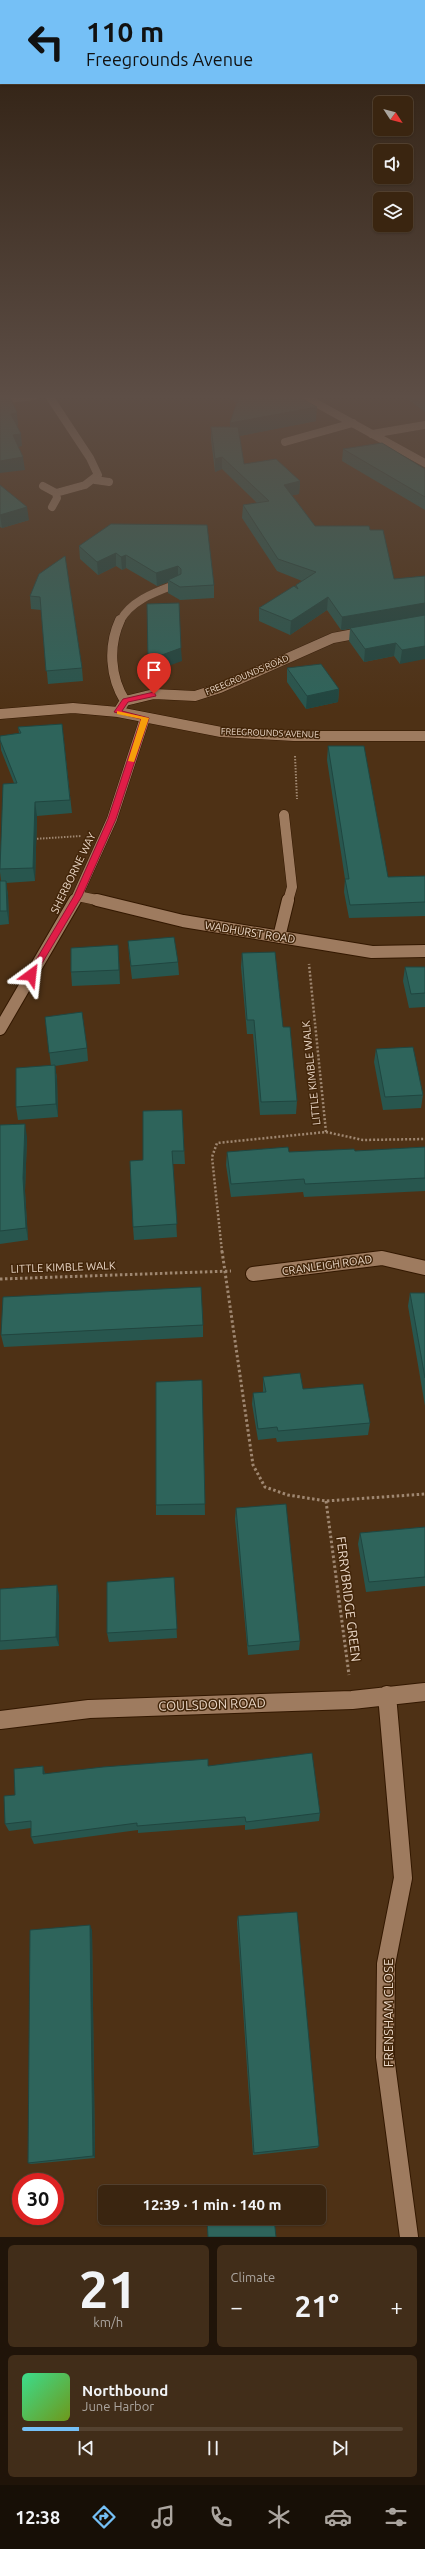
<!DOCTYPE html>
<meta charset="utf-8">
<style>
:root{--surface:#3a2510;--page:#412d19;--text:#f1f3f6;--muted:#aba59f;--line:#544230;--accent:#75c0f6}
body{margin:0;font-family:Ubuntu,sans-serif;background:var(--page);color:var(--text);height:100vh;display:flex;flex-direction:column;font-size:15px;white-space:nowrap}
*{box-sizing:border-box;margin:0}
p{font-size:13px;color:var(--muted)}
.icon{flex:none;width:22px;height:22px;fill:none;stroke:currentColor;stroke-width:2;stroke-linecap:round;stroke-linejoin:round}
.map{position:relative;height:2237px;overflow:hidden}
.details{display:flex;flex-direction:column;gap:8px;padding:8px;background:#201409;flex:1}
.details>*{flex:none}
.top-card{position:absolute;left:0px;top:0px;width:425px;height:84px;box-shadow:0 1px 3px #0004,0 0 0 1px var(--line);background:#75c0f6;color:#111;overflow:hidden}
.needle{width:26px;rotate:126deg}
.fabs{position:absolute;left:373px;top:96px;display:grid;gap:8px}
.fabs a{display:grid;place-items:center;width:40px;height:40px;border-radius:6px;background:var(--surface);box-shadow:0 1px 3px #0004,0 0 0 1px var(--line);font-size:20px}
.speed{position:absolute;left:12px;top:2173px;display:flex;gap:8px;font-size:20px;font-weight:700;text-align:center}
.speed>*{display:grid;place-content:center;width:52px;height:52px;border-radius:50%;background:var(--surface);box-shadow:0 1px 3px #0004,0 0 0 1px var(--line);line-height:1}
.speed .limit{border:6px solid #d22;background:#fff;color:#111}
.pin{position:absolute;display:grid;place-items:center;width:34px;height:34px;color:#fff;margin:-41px -17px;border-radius:50% 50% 50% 0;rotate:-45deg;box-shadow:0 0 4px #0007}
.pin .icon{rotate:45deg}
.me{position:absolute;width:44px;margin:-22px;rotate:30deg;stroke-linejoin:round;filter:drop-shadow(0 0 3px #0008)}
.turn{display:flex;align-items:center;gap:14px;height:84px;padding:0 20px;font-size:18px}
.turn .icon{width:52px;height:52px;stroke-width:2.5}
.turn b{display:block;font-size:28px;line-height:34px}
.big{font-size:30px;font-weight:600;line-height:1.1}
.details .widget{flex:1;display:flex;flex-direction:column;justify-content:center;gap:6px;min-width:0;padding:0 14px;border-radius:6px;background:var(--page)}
.details .dial{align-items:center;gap:0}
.dial b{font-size:52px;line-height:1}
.song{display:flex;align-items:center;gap:12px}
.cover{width:48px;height:48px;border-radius:6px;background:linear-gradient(135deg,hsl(150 70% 55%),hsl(80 70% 35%))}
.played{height:4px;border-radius:2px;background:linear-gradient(90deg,var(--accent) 15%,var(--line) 15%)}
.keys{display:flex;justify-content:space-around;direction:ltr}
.heat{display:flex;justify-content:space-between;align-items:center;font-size:22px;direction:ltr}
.details .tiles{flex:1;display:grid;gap:8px;grid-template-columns:1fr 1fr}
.widget:last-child{grid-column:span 2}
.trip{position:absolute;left:98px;top:2185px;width:228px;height:40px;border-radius:6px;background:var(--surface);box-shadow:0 1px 3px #0004,0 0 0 1px var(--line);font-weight:600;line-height:40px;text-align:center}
.tab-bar{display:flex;height:64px;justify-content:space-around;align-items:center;background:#170f06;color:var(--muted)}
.tab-bar .icon{width:28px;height:28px}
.tab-bar .on{color:var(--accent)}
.tab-bar b{font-size:18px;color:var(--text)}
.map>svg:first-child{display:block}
</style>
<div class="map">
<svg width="425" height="2237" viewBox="0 0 425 2237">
<rect width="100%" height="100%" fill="#4e3115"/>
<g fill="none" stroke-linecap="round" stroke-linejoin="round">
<defs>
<path id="street-far4" d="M49,396L90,458L98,475L85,485L56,493
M0,400L34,396
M372,434L425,425
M285,442L353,423
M95,480L109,482
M43,486L56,493L57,498L52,507
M120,621C131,600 156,592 177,584"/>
<path id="street-far3" d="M120,620C108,646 110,677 125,701
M118,712L125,701L154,694L195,696L220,688L333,638L365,632
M0,714L73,708L118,712L221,732L294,736H425
M284,815L292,887L288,901
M78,896L101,901
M75,901L112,819L145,718"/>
<path id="street-far2" d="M97,900L183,921L372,952L425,951
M279,937L288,900
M0,1029L75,900"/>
<path id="street-far1" d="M253,1274L382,1258L425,1268"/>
<path id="street" d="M387,1695L403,1878L386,1964L385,2057L409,2237
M0,1720L89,1709L352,1700L425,1692"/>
<path id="secondary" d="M303,396L425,463"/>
</defs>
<use href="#street-far4" stroke="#331800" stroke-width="8"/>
<use href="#street-far3" stroke="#331800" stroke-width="11"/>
<use href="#street-far2" stroke="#331800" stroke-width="14"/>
<use href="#street-far1" stroke="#331800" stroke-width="16"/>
<use href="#street" stroke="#331800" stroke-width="20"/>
<use href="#secondary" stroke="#331800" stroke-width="8"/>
<path stroke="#9f8771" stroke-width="2" stroke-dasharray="1.5 1.5" stroke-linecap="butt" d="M295,756L297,799
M34,839L81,836"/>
<path stroke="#9f8771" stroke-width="2.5" stroke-dasharray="2 2" stroke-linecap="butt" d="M326,1132L363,1140L425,1139
M222,1252L212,1157L217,1143L326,1132L309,964"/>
<path stroke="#9f8771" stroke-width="3" stroke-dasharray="2.5 2.5" stroke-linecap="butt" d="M222,1251L253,1465L265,1487L288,1495L326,1501L425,1494
M0,1279L231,1271
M326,1501L349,1675"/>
<use href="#street-far4" stroke="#9e7b5f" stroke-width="8"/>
<use href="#street-far3" stroke="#9e7b5f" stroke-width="10"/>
<use href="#street-far2" stroke="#9e7b5f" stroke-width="12"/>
<use href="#street-far1" stroke="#9e7b5f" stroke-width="14"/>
<use href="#street" stroke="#9e7b5f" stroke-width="18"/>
<use href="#secondary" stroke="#9e7b5f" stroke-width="8"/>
</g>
<path fill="#28564e" d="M225,396H300V398L316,421L239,436L244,464L300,481L299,494L292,495L315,526L370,530L394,579L425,576L400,664L394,656L364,662L349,641L350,629L341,630L327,610L290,635L259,621V608L295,587L296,585L302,581L277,571L242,518L243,505L257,503L222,469L215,472L211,440V427H230V423L237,403Z
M404,396H425V412Z
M343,449L425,469V510L342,461Z
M0,485L29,520L2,528L0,527Z
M111,524L214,585V598L180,600L168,593V582L157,586L126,568L122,570L116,566L98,575L80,559L79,546Z
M65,556L82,668L83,681L48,684L41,610L31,609L30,596Z
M287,668L339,689L338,702L306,709L287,682Z
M62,724L72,813L37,816L35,881L6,883L8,895L9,924L0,925V881H1L0,872V859L14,783L1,750L0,736L19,733L18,727Z
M328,746L388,877L425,876V916L349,918L344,892L345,879L327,760Z
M128,941L178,962L179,975L132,979L129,955Z
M242,953L283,1027L297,1101L296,1114L260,1115L253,1034H247L241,967Z
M119,959L120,984L72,986L71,972Z
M405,967H425V1007L409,1008L403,981Z
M45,1017L87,1048L88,1061L55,1066L57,1079L58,1117L18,1120L16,1107L51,1066Z
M376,1049L423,1095L421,1108L383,1110L374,1062Z
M182,1110L185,1164H173L177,1237L134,1240L133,1227L143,1160Z
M0,1125L27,1137L25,1191L28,1240L0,1244Z
M425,1147V1191L304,1197L303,1192L231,1197L226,1165L227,1152H289L355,1151Z
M410,1293H425V1406L408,1306Z
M203,1325V1337L4,1347L1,1335Z
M263,1377L303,1389L370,1423L368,1435L277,1442L276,1438L258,1440L252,1404L253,1393L263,1392Z
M202,1380L205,1515H156V1505Z
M236,1508L300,1641L299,1650L248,1655L235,1519Z
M425,1527V1586L366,1592L358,1544L360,1533Z
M174,1577L177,1638L109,1642L107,1633Z
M0,1589L59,1595V1646L0,1650Z
M43,1766L45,1774L208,1766L320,1813L319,1821L245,1830V1825L138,1833V1830L34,1844L31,1837V1828L9,1831L5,1824L15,1795Z
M238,1916L319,2146L317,2148L253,2155L237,1922Z
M92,1930L95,2158L31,2164L28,2163Z"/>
<path fill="#204640" d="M317,407L316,421L230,438V423Z
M17,413L18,425L12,426L11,414Z
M21,434L22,446L14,448L13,435Z
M23,457L25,470L0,473V461Z
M222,457V469L215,472V459Z
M300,481L299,494L284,497V485Z
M27,507L29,520L2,528L0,515Z
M116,553V566L98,575L97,562Z
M126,555V568L122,570L121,557Z
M178,566V579L168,580V582L157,586L156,573Z
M328,597L327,610L290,635L291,621Z
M425,603V616L341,630L342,617Z
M396,643L394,656L364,662L365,649Z
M425,646V659L400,664L402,650Z
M181,648L182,661L149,673L148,660Z
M339,689L338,702L306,709L307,696Z
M35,802L37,816L35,881L33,868Z
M6,881L8,895L9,924L7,911Z
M118,945L119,959L120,984L119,970Z
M55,1065L57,1079L58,1117L56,1104Z
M25,1124L27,1137L25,1191L28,1240L26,1228L23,1178Z
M57,1585L59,1595V1646L56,1637Z
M43,1766L45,1774H43Z
M90,1925L92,1930L95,2158L93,2156Z"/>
<path fill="#2e645b" stroke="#204640" d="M0,396H9L13,403L17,413L11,414L21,434L13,435L23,457L0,461Z
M239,396H297L317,407L230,423Z
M211,427H238L244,464L276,459L300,481L284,485L315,526H369L370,530H383L394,579L425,576V603L342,617L328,597L291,621L259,608L294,586L298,589L296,585L316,572L278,559L243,505L269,501L222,457L215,459Z
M382,443L425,469V497L343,449Z
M0,485L27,507L0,515Z
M111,524L207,525L214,585L180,587L168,580L181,574V569L178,566L156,573L126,555L121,557L116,553L97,562L79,546Z
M65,556L82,668L46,671L40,597L30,596L39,574Z
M179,603L181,648L148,660L147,604Z
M425,615V646L402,650L396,643L365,649L350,628Z
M321,664L339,689L307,696L287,668Z
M62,724L70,800L35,802L33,868L0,869L3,784L17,783L0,740V736L21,733L18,727Z
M328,746H364L388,877L425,876V902L350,905L345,879H349Z
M0,881H6L7,911H0Z
M174,937L178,962L131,966L128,941Z
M118,945L119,970L71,972V948Z
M275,952L283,1027H290L297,1101L261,1102L254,1020H247L242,953Z
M405,967H425V993L411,994Z
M82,1012L87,1048L49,1053L45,1017Z
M413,1047L423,1095L385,1097L376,1049Z
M55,1065L56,1104L16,1107V1068Z
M182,1110L184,1151H172L177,1224L133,1227L130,1161L143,1160V1111Z
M25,1124L23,1178L26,1228L0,1231V1125Z
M288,1147L289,1152L354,1149L355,1151L425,1147V1178L305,1184L304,1179L231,1184L227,1152Z
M201,1287L203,1325L1,1335L3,1297Z
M410,1293H425V1378Z
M300,1373L303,1389L363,1384L370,1423L278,1431L277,1427L258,1429L253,1393L266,1392L263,1377Z
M202,1380L205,1504L156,1505V1382Z
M286,1504L300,1641L248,1646L236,1508Z
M425,1527V1577L369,1582L360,1533Z
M174,1577L177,1629L107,1633V1582Z
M57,1585L56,1637L0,1641V1589Z
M312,1753L320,1813L246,1822L245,1817L137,1826V1823L31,1837V1821L5,1824L4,1796L15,1795L14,1769L43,1766V1774L103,1767L208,1759V1766Z
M297,1912L319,2146L254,2153L238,1916Z
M90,1925L93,2156L28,2163L30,1930Z
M207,2218H274L276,2237H208Z"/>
<linearGradient id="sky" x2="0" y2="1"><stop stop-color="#2b1b0c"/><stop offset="0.56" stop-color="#5d4e46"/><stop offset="1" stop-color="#5d4e46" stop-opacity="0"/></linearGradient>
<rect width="425" height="709" fill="url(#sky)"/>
<path fill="#e11d48" stroke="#92132f" d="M154,692L156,696L128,702L122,711L149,718L116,819L82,896L34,977H28L27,975L74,896L108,819L141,719L114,712L123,699Z"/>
<path fill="#f59e0b" d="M117,711L149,718L134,762L128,761L141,719L117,714Z"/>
<g text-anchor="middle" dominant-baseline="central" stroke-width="3" stroke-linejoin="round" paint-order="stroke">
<g font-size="9" fill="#ead7c7" stroke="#43260a">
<text transform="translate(247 675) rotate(-23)">FREEGROUNDS ROAD</text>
<text transform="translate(270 733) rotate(2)">FREEGROUNDS AVENUE</text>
</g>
<g font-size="11" fill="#ead7c7" stroke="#43260a">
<text transform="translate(73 873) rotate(-64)">SHERBORNE WAY</text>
<text transform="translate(250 932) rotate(9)">WADHURST ROAD</text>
<text transform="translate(311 1073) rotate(-96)">LITTLE KIMBLE WALK</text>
<text transform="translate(327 1265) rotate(-8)">CRANLEIGH ROAD</text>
<text transform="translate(63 1267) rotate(-2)">LITTLE KIMBLE WALK</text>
</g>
<g font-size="13" fill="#ead7c7" stroke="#43260a">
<text transform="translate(349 1599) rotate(83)">FERRYBRIDGE GREEN</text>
<text transform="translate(212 1704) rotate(-2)">COULSDON ROAD</text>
<text transform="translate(388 2013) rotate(-90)">FRENSHAM CLOSE</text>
</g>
</g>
</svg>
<div class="fabs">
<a><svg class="needle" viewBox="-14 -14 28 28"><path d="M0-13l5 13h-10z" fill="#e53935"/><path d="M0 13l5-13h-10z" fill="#aba59f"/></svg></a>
<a><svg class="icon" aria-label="sound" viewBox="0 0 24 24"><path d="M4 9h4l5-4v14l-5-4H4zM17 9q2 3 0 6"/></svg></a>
<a><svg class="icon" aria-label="layers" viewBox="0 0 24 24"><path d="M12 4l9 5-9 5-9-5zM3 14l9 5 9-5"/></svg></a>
</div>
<div class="speed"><div class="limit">30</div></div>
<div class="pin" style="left:154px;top:694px;background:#d93025"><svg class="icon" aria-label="arrive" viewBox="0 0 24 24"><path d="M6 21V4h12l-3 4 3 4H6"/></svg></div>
<svg class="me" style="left:31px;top:975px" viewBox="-20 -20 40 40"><path d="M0-17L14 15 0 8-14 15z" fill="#e11d48" stroke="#fff" stroke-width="4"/></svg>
<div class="trip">12:39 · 1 min · 140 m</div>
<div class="top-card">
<div class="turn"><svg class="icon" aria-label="left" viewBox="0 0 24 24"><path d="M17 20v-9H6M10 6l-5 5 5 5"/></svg><div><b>110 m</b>Freegrounds Avenue</div></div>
</div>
</div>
<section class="details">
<div class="tiles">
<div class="widget dial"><b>21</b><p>km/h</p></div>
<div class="widget"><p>Climate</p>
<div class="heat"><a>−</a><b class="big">21°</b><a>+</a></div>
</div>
<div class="widget">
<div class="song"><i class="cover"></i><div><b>Northbound</b><p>June Harbor</p></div></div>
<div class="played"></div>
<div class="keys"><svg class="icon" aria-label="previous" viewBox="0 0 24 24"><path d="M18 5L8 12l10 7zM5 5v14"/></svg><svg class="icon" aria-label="pause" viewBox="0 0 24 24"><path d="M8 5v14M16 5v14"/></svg><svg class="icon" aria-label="next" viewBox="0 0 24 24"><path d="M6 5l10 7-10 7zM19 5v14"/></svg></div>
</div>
</div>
</section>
<nav class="tab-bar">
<b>12:38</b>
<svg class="icon on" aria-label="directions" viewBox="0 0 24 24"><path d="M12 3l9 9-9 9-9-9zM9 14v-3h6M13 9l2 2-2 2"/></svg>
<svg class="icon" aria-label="music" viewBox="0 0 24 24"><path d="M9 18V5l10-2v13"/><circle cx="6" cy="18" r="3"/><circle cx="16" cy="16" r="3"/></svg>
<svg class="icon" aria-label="phone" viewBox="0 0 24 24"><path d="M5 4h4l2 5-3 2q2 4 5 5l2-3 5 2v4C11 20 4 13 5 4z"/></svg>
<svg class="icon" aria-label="climate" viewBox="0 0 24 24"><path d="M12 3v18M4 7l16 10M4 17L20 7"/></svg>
<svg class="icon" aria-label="car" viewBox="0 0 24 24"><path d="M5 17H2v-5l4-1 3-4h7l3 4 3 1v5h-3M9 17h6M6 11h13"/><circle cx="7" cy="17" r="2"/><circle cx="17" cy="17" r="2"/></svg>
<svg class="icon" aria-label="filters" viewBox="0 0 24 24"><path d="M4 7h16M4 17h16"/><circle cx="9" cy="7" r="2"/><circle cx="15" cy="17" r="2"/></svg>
</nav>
